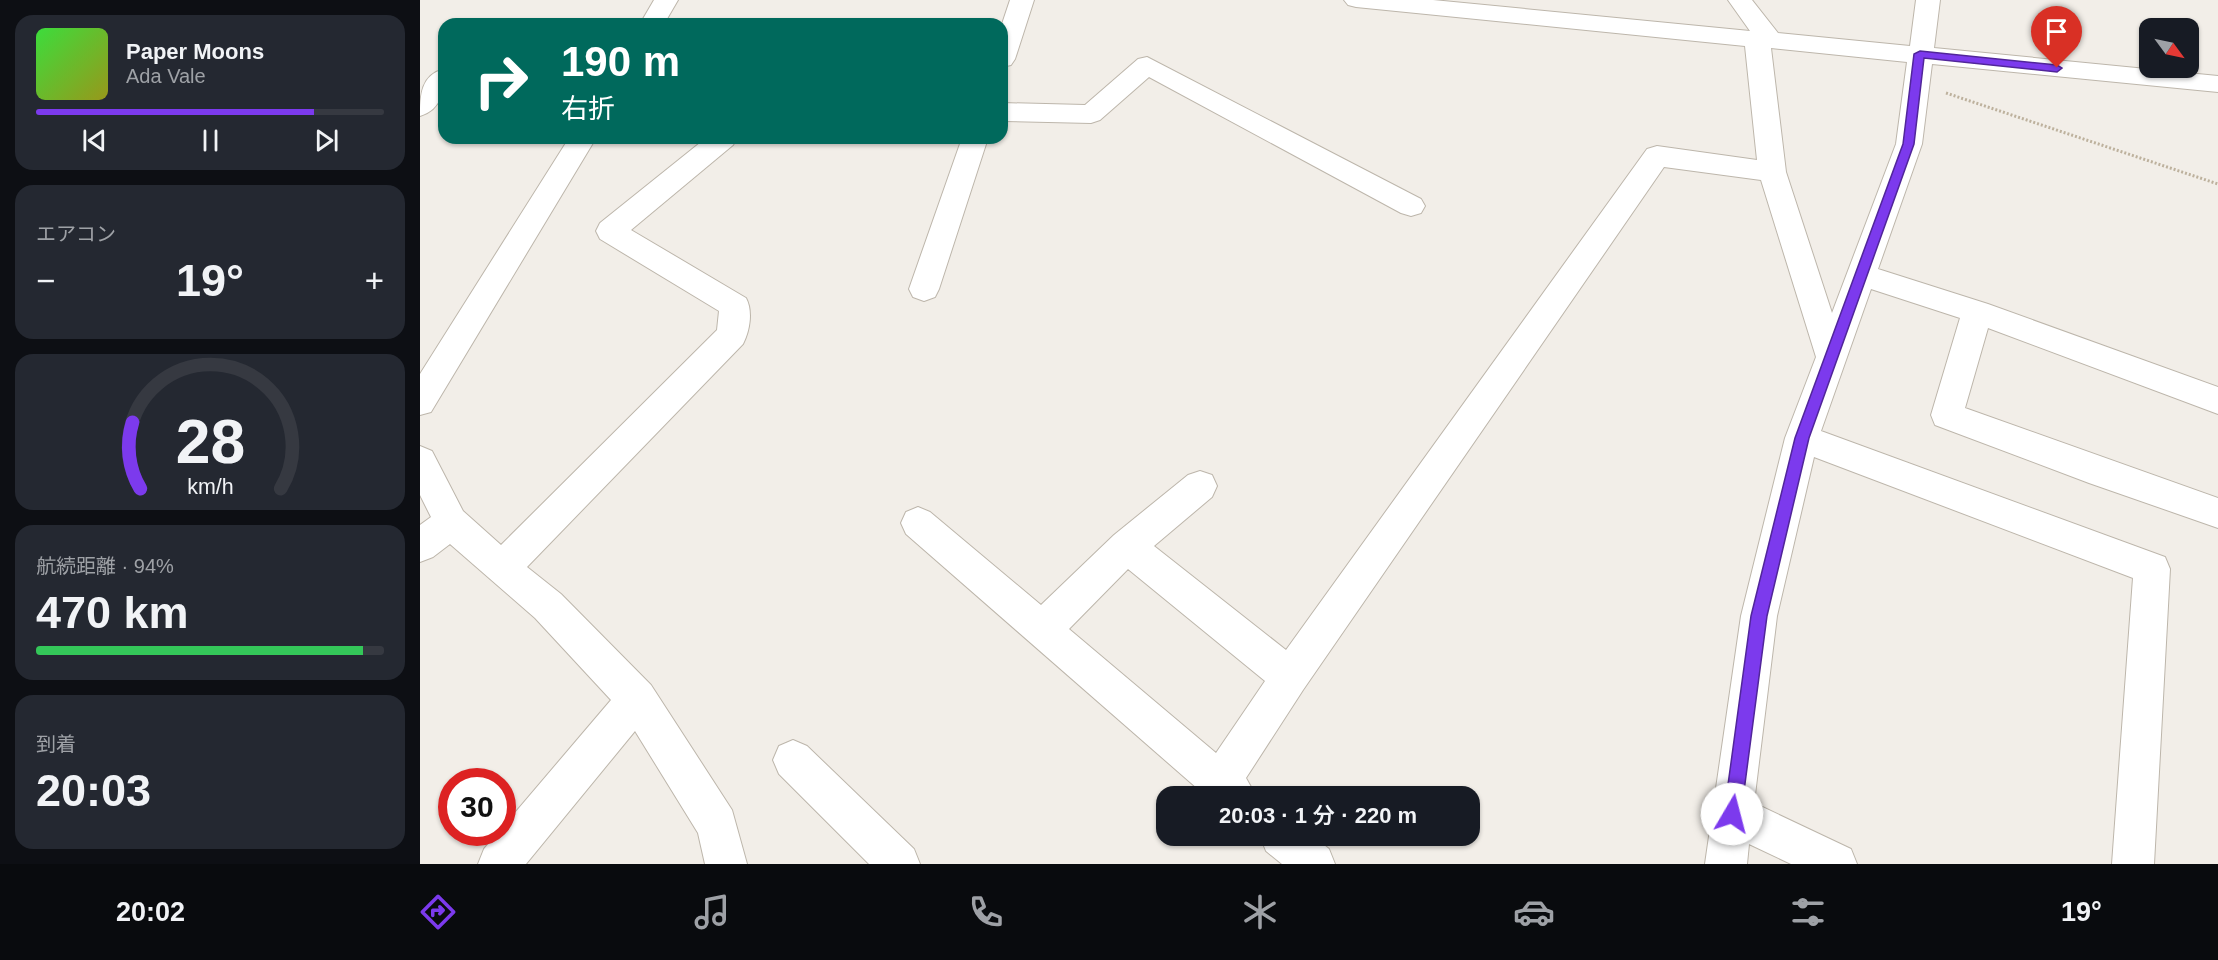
<!DOCTYPE html>
<html lang="ja">
<meta charset="utf-8">
<style>
:root{--surface:#171b24;--page:#242831;--text:#f1f3f6;--muted:#9ea1a6;--line:#363941;--accent:#7c3aed}
body{margin:0;font-family:Arial,"Noto Sans JP",sans-serif;background:var(--page);color:var(--text);height:100vh;display:flex;flex-direction:column;font-size:22px;white-space:nowrap}
*{box-sizing:border-box;margin:0}
p{font-size:20px;color:var(--muted)}
.icon{flex:none;width:33px;height:33px;fill:none;stroke:currentColor;stroke-width:2;stroke-linecap:round;stroke-linejoin:round}
.map{position:relative;flex:1;overflow:hidden}
.sheet{display:flex;flex-direction:column;gap:15px;padding:15px;background:#0d0f14;width:420px}
.sheet>*{flex:none}
.hud{position:absolute;left:18px;top:18px;width:570px;height:126px;border-radius:18px;box-shadow:0 2px 4px #0004;background:#00695c;color:#fff;overflow:hidden}
.needle{width:39px;rotate:123deg}
.controls{position:absolute;left:1719px;top:18px;display:grid;gap:12px}
.controls a{display:grid;place-items:center;width:60px;height:60px;border-radius:12px;background:var(--surface);box-shadow:0 2px 4px #0004;font-size:30px}
.speed{position:absolute;left:18px;top:768px;display:flex;gap:12px;font-size:30px;font-weight:700;text-align:center}
.speed>*{display:grid;place-content:center;width:78px;height:78px;border-radius:50%;background:var(--surface);box-shadow:0 2px 4px #0004;line-height:1}
.speed .limit{border:9px solid #d22;background:#fff;color:#111}
.pin{position:absolute;display:grid;place-items:center;width:51px;height:51px;color:#fff;margin:-62px -26px;border-radius:50% 50% 50% 0;rotate:-45deg;box-shadow:0 0 6px #0007}
.pin .icon{rotate:45deg}
.me{position:absolute;width:66px;margin:-33px;rotate:8deg;stroke-linejoin:round;filter:drop-shadow(0 0 4px #0008)}
.turn{display:flex;align-items:center;gap:21px;height:126px;padding:0 24px;font-size:27px}
.turn .icon{width:78px;height:78px;stroke-width:2.5}
.turn b{display:block;font-size:42px;line-height:51px}
.big{font-size:45px;font-weight:600;line-height:1.1}
.sheet .card{flex:1;display:flex;flex-direction:column;justify-content:center;gap:9px;min-width:0;padding:0 21px;border-radius:18px;background:var(--page)}
.sheet .dial{align-items:center;gap:0}
.dial svg{height:156px;overflow:visible;fill:none;stroke:var(--line);stroke-width:7;stroke-linecap:round;text-anchor:middle}
.dial text{fill:var(--text);stroke:none}
.song{display:flex;align-items:center;gap:18px}
.cover{width:72px;height:72px;border-radius:9px;background:linear-gradient(135deg,hsl(120 70% 55%),hsl(60 70% 35%))}
.played{height:6px;border-radius:3px;background:linear-gradient(90deg,var(--accent) 80%,var(--line) 80%)}
.keys{display:flex;justify-content:space-around;direction:ltr}
.heat{display:flex;justify-content:space-between;align-items:center;font-size:33px;direction:ltr}
.charge{height:9px;border-radius:4px;background:linear-gradient(90deg,#34c759 94%,var(--line) 0)}
.trip{position:absolute;left:736px;top:786px;width:324px;height:60px;border-radius:18px;background:var(--surface);box-shadow:0 2px 4px #0004;font-weight:600;line-height:60px;text-align:center}
.dock{display:flex;height:96px;justify-content:space-around;align-items:center;background:#090b0e;color:var(--muted)}
.dock .icon{width:42px;height:42px}
.dock .active{color:var(--accent)}
.dock b{font-size:27px;color:var(--text)}
main{display:flex;flex:1;min-height:0}
.map>svg:first-child{display:block}
</style>
<main>
<section class="sheet">
<div class="card">
<div class="song"><i class="cover"></i><div><b>Paper Moons</b><p>Ada Vale</p></div></div>
<div class="played"></div>
<div class="keys"><svg class="icon" aria-label="previous" viewBox="0 0 24 24"><path d="M18 5L8 12l10 7zM5 5v14"/></svg><svg class="icon" aria-label="pause" viewBox="0 0 24 24"><path d="M8 5v14M16 5v14"/></svg><svg class="icon" aria-label="next" viewBox="0 0 24 24"><path d="M6 5l10 7-10 7zM19 5v14"/></svg></div>
</div>
<div class="card"><p>エアコン</p>
<div class="heat"><a>−</a><b class="big">19°</b><a>+</a></div>
</div>
<div class="card dial"><svg viewBox="0 0 100 80">
<path d="M14 69A42 42 0 1 1 86 69"/>
<path d="M14 69A42 42 0 0 1 10 35" stroke="#7c3aed"/>
<text x="50" y="56" font-size="32" font-weight="700">28</text>
<text x="50" y="72" font-size="11">km/h</text>
</svg></div>
<div class="card"><p>航続距離 · 94%</p><b class="big">470 km</b><div class="charge"></div></div>
<div class="card"><p>到着</p><b class="big">20:03</b></div>
</section>
<div class="map">
<svg width="1798" height="864" viewBox="0 0 1798 864">
<rect width="100%" height="100%" fill="#f2eee8"/>
<g fill="none" stroke-linecap="round" stroke-linejoin="round">
<defs>
<path id="minor" d="M234,0H258L244,24H220Z
M590,0H614L595,59L591,65L582,67V24Z
M924,0H1013L1330,31L1308,0H1332L1358,33L1490,46L1496,0H1520L1514,48L1798,76V92L1512,64L1502,144L1458,269L1568,304L1798,387V414L1568,328L1545,408L1798,498V528L1669,483L1515,425L1511,415L1540,318L1451,289L1401,431L1745,557L1750,569L1734,864H1692L1713,578L1394,457L1357,616L1334,803L1431,849L1437,864H1371L1329,844L1327,864H1285L1321,616L1365,438L1396,357L1341,180L1244,167L883,690L826,778L836,796H786L486,534L481,523L486,512L498,507L510,512L621,605L694,535L768,475L780,471L792,475L797,486L792,497L734,546L866,650L1227,149L1237,146L1337,160L1325,46L936,7L928,5ZM1351,48L1487,62L1476,144L1412,313L1366,172ZM708,569L845,681L796,753L649,629Z
M727,57L1001,199L1005,206L1001,213L991,216L981,213L729,77L680,120L671,123L582,121V103L665,105L718,59Z
M24,69C24,89 23,109 0,116C0,95 1,75 24,69Z
M149,138H176L11,412L0,415V374Z
M286,138H317L313,145L211,230L326,298C333,311 330,330 323,344L107,567L141,594L231,685L312,810L327,864H285L278,833L215,731L106,864H58L64,849L78,832H82V828L191,700L115,618L30,544L13,557L0,562V525L11,517L0,495V446L12,451L43,511L81,545L297,330L299,311L180,239L176,231L180,223Z
M542,138H568L519,289L515,297L504,301L493,297L489,289Z
M373,740L387,746L494,849L500,864H449L359,774L353,760L359,746Z
M840,836H893L909,849L915,864H862L846,851Z"/>
</defs>
<use href="#minor" stroke="#bdb6ab" stroke-width="2"/>
<path stroke="#bdb19d" stroke-width="3" stroke-dasharray="2 2" stroke-linecap="butt" d="M1526,93L1798,184"/>
<use href="#minor" fill="#fff" fill-rule="evenodd"/>
</g>
<path fill="#7c3aed" stroke="#51269a" stroke-width="1.5" d="M1500,51L1637,65L1642,68L1637,72L1504,58L1494,144L1389,438L1347,616L1321,814L1318,820L1312,823L1306,820L1304,814L1331,616L1375,438L1483,144L1494,54Z"/>
</svg>
<div class="controls">
<a><svg class="needle" viewBox="-14 -14 28 28"><path d="M0-13l5 13h-10z" fill="#e53935"/><path d="M0 13l5-13h-10z" fill="#9ea1a6"/></svg></a>
</div>
<div class="speed"><div class="limit">30</div></div>
<div class="pin" style="left:1637px;top:68px;background:#d93025"><svg class="icon" aria-label="arrive" viewBox="0 0 24 24"><path d="M6 21V4h12l-3 4 3 4H6"/></svg></div>
<svg class="me" style="left:1312px;top:814px" viewBox="-20 -20 40 40"><circle r="19" fill="#fff"/><path d="M0-13L10 11 0 6-10 11z" fill="#7c3aed"/></svg>
<div class="trip">20:03 · 1 分 · 220 m</div>
<div class="hud">
<div class="turn"><svg class="icon" aria-label="right" viewBox="0 0 24 24"><path d="M7 20v-9h11M14 6l5 5-5 5"/></svg><div><b>190 m</b>右折</div></div>
</div>
</div>
</main>
<nav class="dock">
<b>20:02</b>
<svg class="icon active" aria-label="directions" viewBox="0 0 24 24"><path d="M12 3l9 9-9 9-9-9zM9 14v-3h6M13 9l2 2-2 2"/></svg>
<svg class="icon" aria-label="music" viewBox="0 0 24 24"><path d="M9 18V5l10-2v13"/><circle cx="6" cy="18" r="3"/><circle cx="16" cy="16" r="3"/></svg>
<svg class="icon" aria-label="phone" viewBox="0 0 24 24"><path d="M5 4h4l2 5-3 2q2 4 5 5l2-3 5 2v4C11 20 4 13 5 4z"/></svg>
<svg class="icon" aria-label="climate" viewBox="0 0 24 24"><path d="M12 3v18M4 7l16 10M4 17L20 7"/></svg>
<svg class="icon" aria-label="car" viewBox="0 0 24 24"><path d="M5 17H2v-5l4-1 3-4h7l3 4 3 1v5h-3M9 17h6M6 11h13"/><circle cx="7" cy="17" r="2"/><circle cx="17" cy="17" r="2"/></svg>
<svg class="icon" aria-label="filters" viewBox="0 0 24 24"><path d="M4 7h16M4 17h16"/><circle cx="9" cy="7" r="2"/><circle cx="15" cy="17" r="2"/></svg>
<b>19°</b>
</nav>
